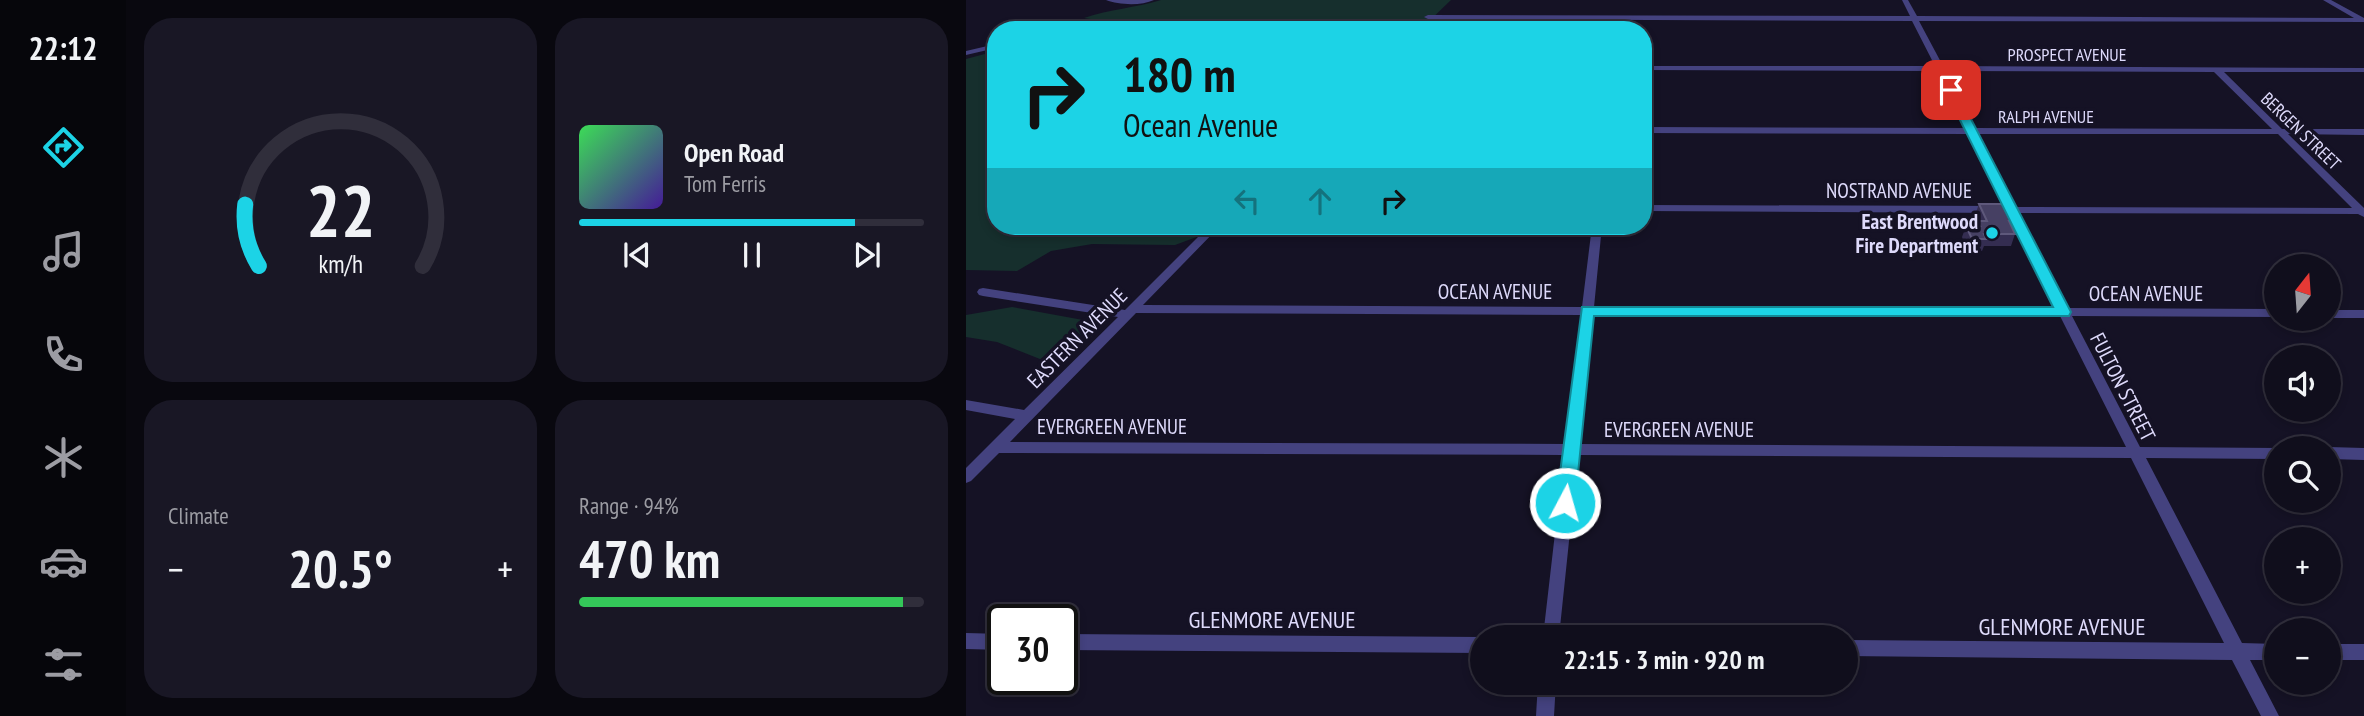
<!DOCTYPE html>
<meta charset="utf-8">
<style>
:root{--surface:#100e1c;--page:#191725;--text:#f1f3f6;--muted:#9c9ca3;--line:#302e3b;--accent:#1cd3e6}
body{margin:0;font-family:"PT Sans Narrow",sans-serif;background:var(--page);color:var(--text);height:100vh;display:flex;flex-direction:column;font-size:26px;white-space:nowrap}
*{box-sizing:border-box;margin:0}
p{font-size:23px;color:var(--muted)}
.icon{flex:none;width:38px;height:38px;fill:none;stroke:currentColor;stroke-width:2;stroke-linecap:round;stroke-linejoin:round}
.map{position:relative;flex:1;overflow:hidden}
.details{display:flex;flex-direction:column;gap:18px;padding:18px;background:#09080f;width:840px}
.details>*{flex:none}
.banner{position:absolute;left:21px;top:21px;width:665px;height:214px;border-radius:28px;box-shadow:0 4px 10px #0003,0 0 0 2px var(--line);background:#1cd3e6;color:#111;overflow:hidden}
.needle{width:46px;rotate:17deg}
.fabs{position:absolute;left:1298px;top:254px;display:grid;gap:14px}
.fabs a{display:grid;place-items:center;width:77px;height:77px;border-radius:50%;background:var(--surface);box-shadow:0 4px 10px #0003,0 0 0 2px var(--line);font-size:35px}
.speed{position:absolute;left:21px;top:604px;display:flex;gap:14px;font-size:35px;font-weight:700;text-align:center}
.speed>*{display:grid;place-content:center;width:91px;height:91px;border-radius:50%;background:var(--surface);box-shadow:0 4px 10px #0003,0 0 0 2px var(--line);line-height:1}
.speed .limit{border:4px solid #111;border-radius:10px;background:#fff;color:#111}
.pin{position:absolute;display:grid;place-items:center;width:60px;height:60px;color:#fff;margin:-30px;border-radius:14px;box-shadow:0 4px 10px #0006}
.me{position:absolute;width:77px;margin:-38px;rotate:6deg;stroke-linejoin:round;filter:drop-shadow(0 0 5px #0008)}
.turn{display:flex;align-items:center;gap:24px;height:147px;padding:0 21px;font-size:32px}
.turn .icon{width:91px;height:91px;stroke-width:2.5}
.turn b{display:block;font-size:49px;line-height:60px}
.lanes{display:flex;align-items:center;height:66px;padding:0 21px;background:#0003;justify-content:center;gap:35px;direction:ltr}
.lanes .off{opacity:.35}
.big{font-size:52px;font-weight:600;line-height:1.1}
.details .widget{flex:1;display:flex;flex-direction:column;justify-content:center;gap:10px;min-width:0;padding:0 24px;border-radius:28px;background:var(--page)}
.details .dial{align-items:center;gap:0}
.dial svg{height:182px;overflow:visible;fill:none;stroke:var(--line);stroke-width:7;stroke-linecap:round;text-anchor:middle}
.dial text{fill:var(--text);stroke:none}
.song{display:flex;align-items:center;gap:21px}
.cover{width:84px;height:84px;border-radius:10px;background:linear-gradient(135deg,hsl(130 70% 55%),hsl(260 70% 35%))}
.played{height:7px;border-radius:4px;background:linear-gradient(90deg,var(--accent) 80%,var(--line) 80%)}
.keys{display:flex;justify-content:space-around;direction:ltr}
.heat{display:flex;justify-content:space-between;align-items:center;font-size:38px;direction:ltr}
.charge{height:10px;border-radius:5px;background:linear-gradient(90deg,#34c759 94%,var(--line) 0)}
.details .tiles{flex:1;display:grid;gap:18px;grid-template-columns:repeat(2,1fr)}
.trip{position:absolute;left:504px;top:625px;width:388px;height:70px;border-radius:35px;background:var(--surface);box-shadow:0 4px 10px #0003,0 0 0 2px var(--line);font-weight:600;line-height:70px;text-align:center}
main{display:flex;flex:1;min-height:0}
.tab-bar{display:flex;flex-direction:column;width:126px;justify-content:space-around;align-items:center;background:#06060b;color:var(--muted)}
.tab-bar .icon{width:49px;height:49px}
.tab-bar .selected{color:var(--accent)}
.tab-bar b{font-size:32px;color:var(--text)}
.map>svg:first-child{display:block}
</style>
<main>
<nav class="tab-bar">
<b>22:12</b>
<svg class="icon selected" aria-label="directions" viewBox="0 0 24 24"><path d="M12 3l9 9-9 9-9-9zM9 14v-3h6M13 9l2 2-2 2"/></svg>
<svg class="icon" aria-label="music" viewBox="0 0 24 24"><path d="M9 18V5l10-2v13"/><circle cx="6" cy="18" r="3"/><circle cx="16" cy="16" r="3"/></svg>
<svg class="icon" aria-label="phone" viewBox="0 0 24 24"><path d="M5 4h4l2 5-3 2q2 4 5 5l2-3 5 2v4C11 20 4 13 5 4z"/></svg>
<svg class="icon" aria-label="climate" viewBox="0 0 24 24"><path d="M12 3v18M4 7l16 10M4 17L20 7"/></svg>
<svg class="icon" aria-label="car" viewBox="0 0 24 24"><path d="M5 17H2v-5l4-1 3-4h7l3 4 3 1v5h-3M9 17h6M6 11h13"/><circle cx="7" cy="17" r="2"/><circle cx="17" cy="17" r="2"/></svg>
<svg class="icon" aria-label="filters" viewBox="0 0 24 24"><path d="M4 7h16M4 17h16"/><circle cx="9" cy="7" r="2"/><circle cx="15" cy="17" r="2"/></svg>
</nav>
<section class="details">
<div class="tiles">
<div class="widget dial"><svg viewBox="0 0 100 80">
<path d="M14 69A42 42 0 1 1 86 69"/>
<path d="M14 69A42 42 0 0 1 8 42" stroke="#1cd3e6"/>
<text x="50" y="56" font-size="32" font-weight="700">22</text>
<text x="50" y="72" font-size="11">km/h</text>
</svg></div>
<div class="widget">
<div class="song"><i class="cover"></i><div><b>Open Road</b><p>Tom Ferris</p></div></div>
<div class="played"></div>
<div class="keys"><svg class="icon" aria-label="previous" viewBox="0 0 24 24"><path d="M18 5L8 12l10 7zM5 5v14"/></svg><svg class="icon" aria-label="pause" viewBox="0 0 24 24"><path d="M8 5v14M16 5v14"/></svg><svg class="icon" aria-label="next" viewBox="0 0 24 24"><path d="M6 5l10 7-10 7zM19 5v14"/></svg></div>
</div>
<div class="widget"><p>Climate</p>
<div class="heat"><a>−</a><b class="big">20.5°</b><a>+</a></div>
</div>
<div class="widget"><p>Range · 94%</p><b class="big">470 km</b><div class="charge"></div></div>
</div>
</section>
<div class="map">
<svg width="1398" height="716" viewBox="0 0 1398 716">
<rect width="100%" height="100%" fill="#151225"/>
<path fill="#162f2d" d="M195,0H485L457,27L449,30H111L122,27L131,20L118,18C144,9 169,8 195,0Z
M30,51V226H151L180,232L209,226H245L236,235L209,245L126,244L85,251L51,271L0,270V59Z
M46,307L139,324L103,359L89,365L31,342L0,337V315Z"/>
<g fill="none" stroke-linecap="round" stroke-linejoin="round">
<path fill="#44427f" fill-rule="evenodd" d="M140,0H188C175,6 153,5 140,0Z
M936,0H942L951,16L1388,18L1357,0H1365L1398,18V22L953,21L977,66L1398,68V72H1258L1316,129H1398V135L1322,134L1398,208V217L1392,214L1053,213L1102,308L1311,309V317L1106,316L1174,447L1313,448H1311V459L1180,458L1276,643L1311,644V660H1284L1313,716H1295L1266,660L880,656V640L1258,643L1165,458L612,455L593,637H577L598,455L33,453L5,481L0,483V468L49,419L0,410V400L58,410L152,317L17,296L13,295L11,292L13,289L17,288L159,310L243,226H254L177,305L616,307L626,226H636L628,307L1090,308L1042,213L677,211V205L1039,206L1003,134L677,133V127L1000,128L971,71L677,70V66H969L946,21L462,19L458,17L462,15L944,16ZM979,71L1248,72L1306,129L1009,128ZM1012,134H1312L1386,208L1049,207ZM170,313L615,315L600,444L44,442ZM627,315L1094,316L1160,447L613,444Z
M118,20L122,22L121,24L101,30H90Z
M30,44V48L0,55V51Z
M1363,310H1398V318H1363Z
M1363,447L1398,448V460L1363,459V448H1361Z
M0,633L37,634V650L0,649Z
M96,634L516,637V653L96,650Z
M1363,644H1398V660H1363Z
M572,682H590L588,716H570Z"/>
</g>
<path fill="#342d51" d="M1013,204L1049,221L1046,228L1049,234L1045,246H1018L1016,251H1001L996,237L1000,226H1009L1011,221L1009,215Z"/>
<path fill="#464063" stroke="#5e587b" stroke-width="2" d="M1013,204H1041L1049,221H1043L1049,234H1018L1020,239H1006L1000,226H1014L1011,221H1021Z"/>
<path fill="#1cd3e6" stroke="#128996" stroke-width="2" d="M985,87L990,90L1105,312L1103,316H628L609,503L606,509L599,511L593,509L590,503L616,307H1087L979,90Z"/>
<circle fill="#1cd3e6" stroke="#151225" stroke-width="2.5" cx="1026" cy="233" r="7"/>
<g text-anchor="middle" dominant-baseline="central" stroke-width="7" stroke-linejoin="round" paint-order="stroke">
<g font-size="18" fill="#dedafb" stroke="#151225">
<text x="1101" y="54">PROSPECT AVENUE</text>
<text x="1080" y="116">RALPH AVENUE</text>
<text transform="translate(1335 131) rotate(44)">BERGEN STREET</text>
</g>
<g font-size="21" fill="#dedafb" stroke="#151225">
<text x="933" y="190">NOSTRAND AVENUE</text>
<text x="529" y="291">OCEAN AVENUE</text>
<text x="1180" y="293">OCEAN AVENUE</text>
<text transform="translate(111 338) rotate(-45)">EASTERN AVENUE</text>
<text transform="translate(1157 387) rotate(63)">FULTON STREET</text>
<text x="146" y="426">EVERGREEN AVENUE</text>
<text x="713" y="429">EVERGREEN AVENUE</text>
</g>
<g font-size="21" font-weight="bold" fill="#dedafb" stroke="#151225" text-anchor="end">
<text x="1012" y="221">East Brentwood<tspan x="1012" dy="24">Fire Department</tspan></text>
</g>
<g font-size="24" fill="#dedafb" stroke="#151225">
<text x="306" y="619">GLENMORE AVENUE</text>
<text x="1096" y="626">GLENMORE AVENUE</text>
</g>
</g>
</svg>
<div class="fabs">
<a><svg class="needle" viewBox="-14 -14 28 28"><path d="M0-13l5 13h-10z" fill="#e53935"/><path d="M0 13l5-13h-10z" fill="#9c9ca3"/></svg></a>
<a><svg class="icon" aria-label="sound" viewBox="0 0 24 24"><path d="M4 9h4l5-4v14l-5-4H4zM17 9q2 3 0 6"/></svg></a>
<a><svg class="icon" aria-label="search" viewBox="0 0 24 24"><circle cx="10" cy="10" r="6"/><path d="M15 15l6 6"/></svg></a>
<a>+</a>
<a>−</a>
</div>
<div class="speed"><div class="limit">30</div></div>
<div class="pin" style="left:985px;top:90px;background:#d93025"><svg class="icon" aria-label="arrive" viewBox="0 0 24 24"><path d="M6 21V4h12l-3 4 3 4H6"/></svg></div>
<svg class="me" style="left:599px;top:503px" viewBox="-20 -20 40 40"><circle r="17" fill="#1cd3e6" stroke="#fff" stroke-width="3"/><path d="M0-11L8 9 0 5-8 9z" fill="#fff"/></svg>
<div class="trip">22:15 · 3 min · 920 m</div>
<div class="banner">
<div class="turn"><svg class="icon" aria-label="right" viewBox="0 0 24 24"><path d="M7 20v-9h11M14 6l5 5-5 5"/></svg><div><b>180 m</b>Ocean Avenue</div></div>
<div class="lanes"><svg class="icon off" aria-label="left" viewBox="0 0 24 24"><path d="M17 20v-9H6M10 6l-5 5 5 5"/></svg><svg class="icon off" aria-label="ahead" viewBox="0 0 24 24"><path d="M12 20V5M6 11l6-6 6 6"/></svg><svg class="icon" aria-label="right" viewBox="0 0 24 24"><path d="M7 20v-9h11M14 6l5 5-5 5"/></svg></div>
</div>
</div>
</main>
